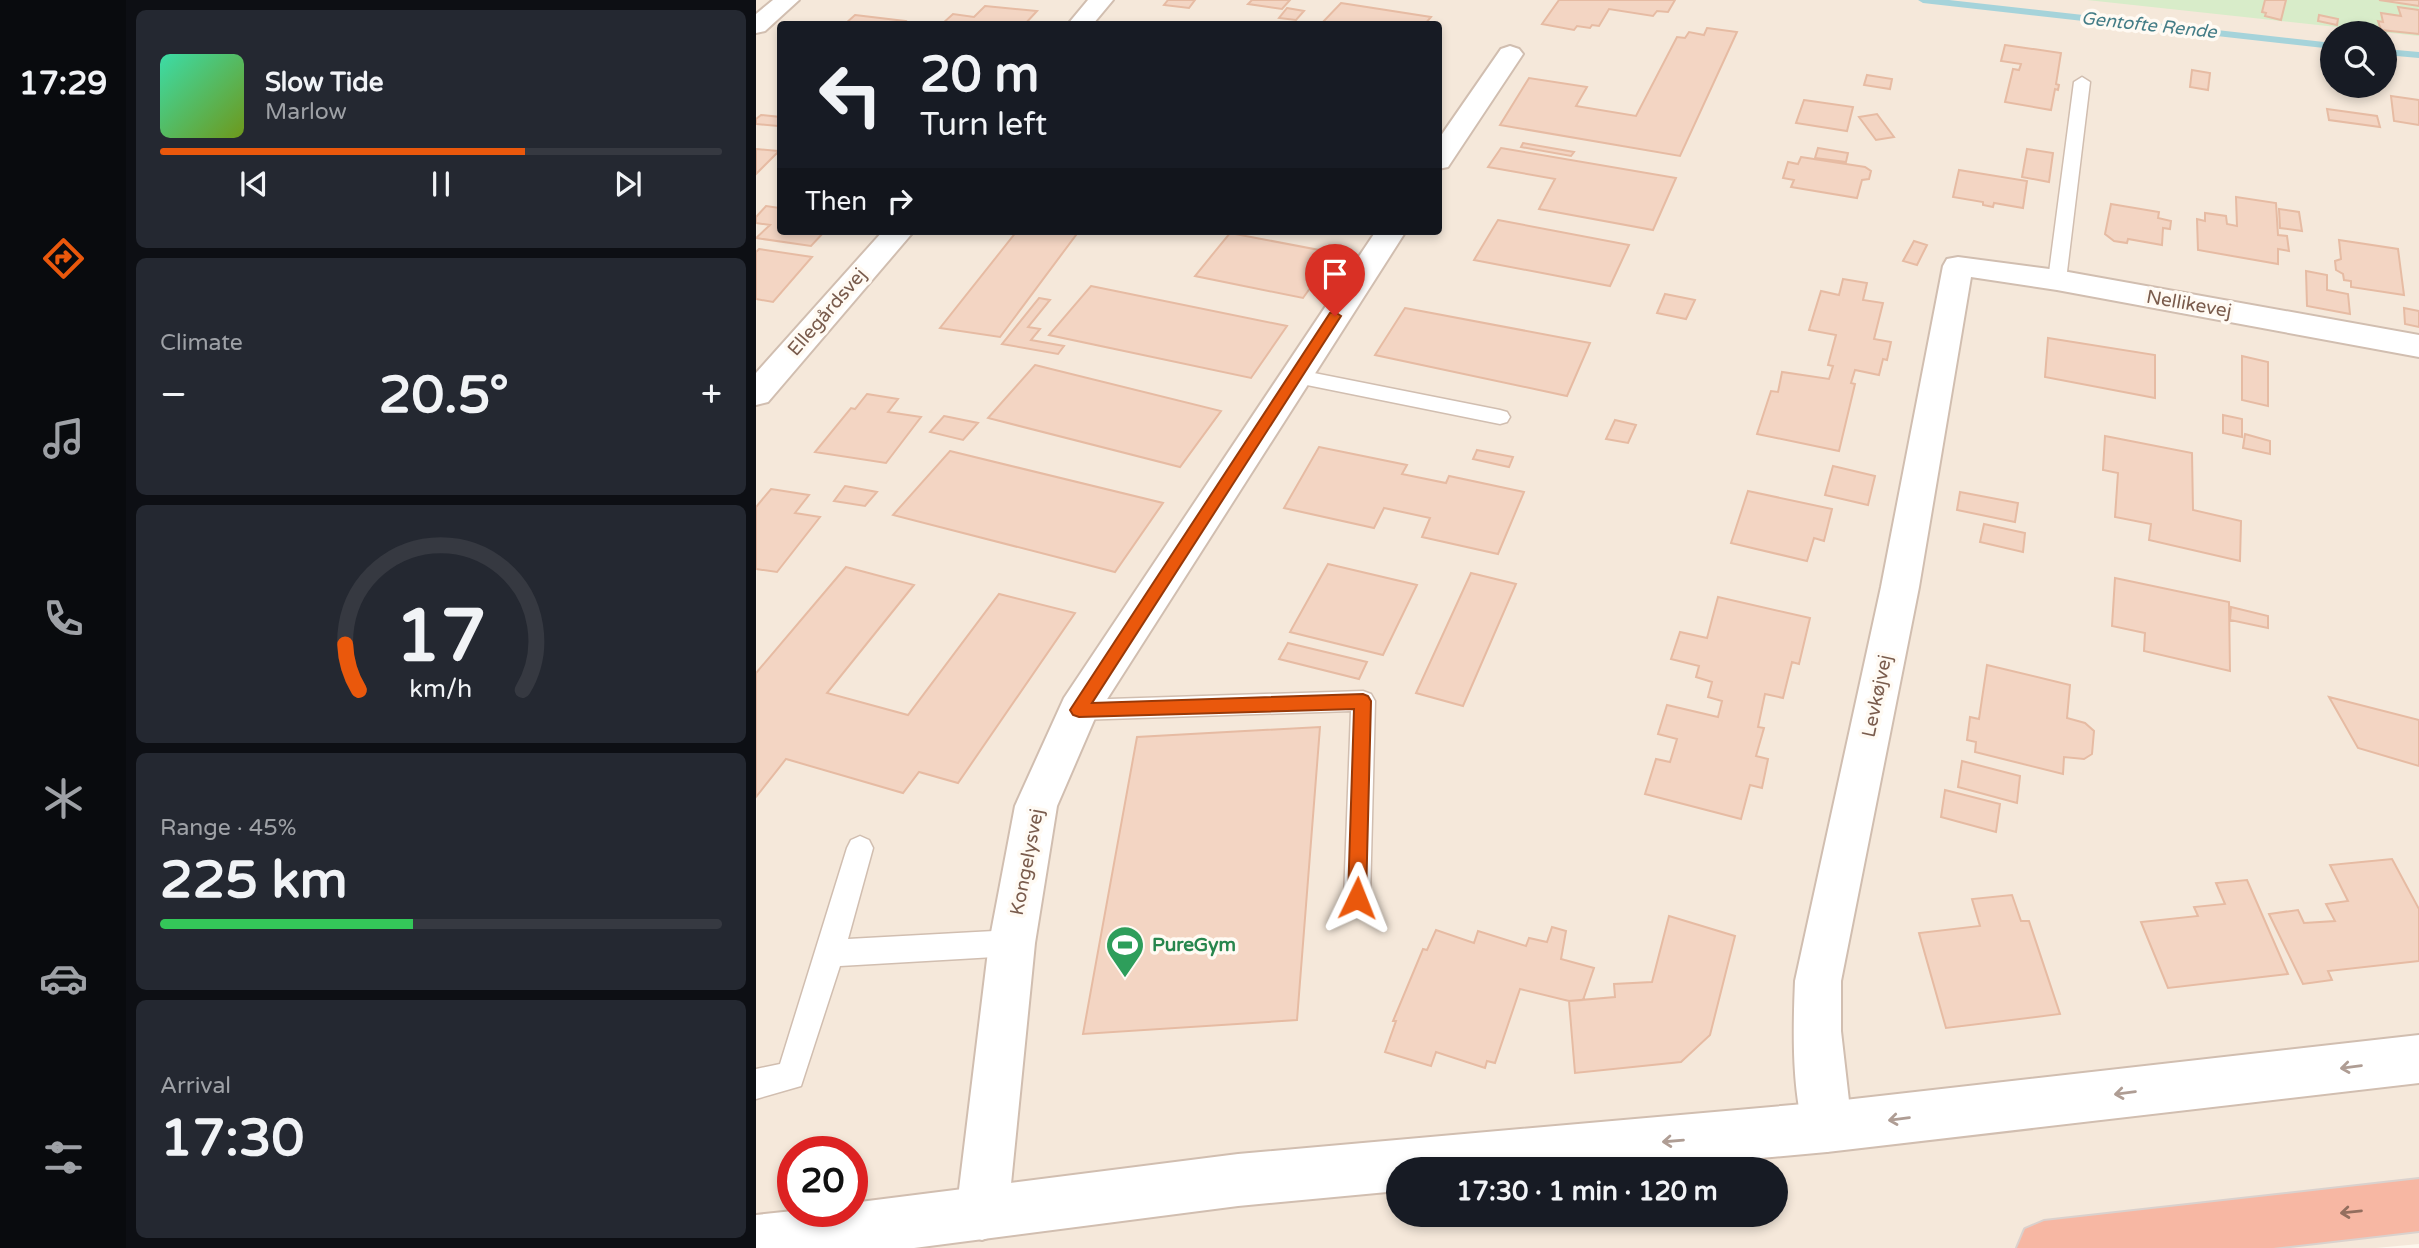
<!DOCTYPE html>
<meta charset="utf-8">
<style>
:root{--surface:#171b24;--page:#242831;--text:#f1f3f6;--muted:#9ea1a6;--line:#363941;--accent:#ea580c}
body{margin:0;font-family:"Varela Round",sans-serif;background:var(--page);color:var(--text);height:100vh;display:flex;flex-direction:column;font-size:26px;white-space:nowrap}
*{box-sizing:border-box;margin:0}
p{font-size:23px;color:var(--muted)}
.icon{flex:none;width:38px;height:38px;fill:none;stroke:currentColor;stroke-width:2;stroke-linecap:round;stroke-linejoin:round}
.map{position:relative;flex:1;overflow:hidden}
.side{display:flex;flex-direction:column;gap:10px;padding:10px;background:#0d0f14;width:630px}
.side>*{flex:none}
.top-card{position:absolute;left:21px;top:21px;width:665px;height:214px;border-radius:7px;box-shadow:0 4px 10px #0003;background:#171b24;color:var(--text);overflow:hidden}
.fabs{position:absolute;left:1564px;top:21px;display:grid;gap:14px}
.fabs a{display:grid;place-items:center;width:77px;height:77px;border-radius:50%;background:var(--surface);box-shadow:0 4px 10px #0003;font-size:35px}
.speed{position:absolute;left:21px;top:1136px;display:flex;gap:14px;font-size:35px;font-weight:700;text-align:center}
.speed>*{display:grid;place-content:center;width:91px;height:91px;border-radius:50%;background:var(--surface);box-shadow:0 4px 10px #0003;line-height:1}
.speed .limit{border:10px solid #d22;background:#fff;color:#111}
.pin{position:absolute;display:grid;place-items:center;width:60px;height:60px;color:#fff;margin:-72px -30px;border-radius:50% 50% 50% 0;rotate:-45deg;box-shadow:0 0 7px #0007}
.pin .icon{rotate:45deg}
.me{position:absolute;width:77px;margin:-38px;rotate:2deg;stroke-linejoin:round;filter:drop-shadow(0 0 5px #0008)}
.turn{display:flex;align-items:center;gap:24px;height:147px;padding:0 28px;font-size:32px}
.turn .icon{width:91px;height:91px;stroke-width:2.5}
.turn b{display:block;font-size:49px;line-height:60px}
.then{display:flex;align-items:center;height:66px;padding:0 28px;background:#0003;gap:14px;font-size:26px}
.big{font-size:52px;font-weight:700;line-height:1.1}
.side .card{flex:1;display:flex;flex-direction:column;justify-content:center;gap:10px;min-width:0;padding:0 24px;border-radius:10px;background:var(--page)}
.side .dial{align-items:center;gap:0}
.dial svg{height:182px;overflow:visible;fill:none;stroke:var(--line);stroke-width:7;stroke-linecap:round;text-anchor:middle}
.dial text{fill:var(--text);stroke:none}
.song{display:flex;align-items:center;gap:21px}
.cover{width:84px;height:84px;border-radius:10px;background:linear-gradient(135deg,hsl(160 70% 55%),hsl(80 70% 35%))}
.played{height:7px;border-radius:4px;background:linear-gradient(90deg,var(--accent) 65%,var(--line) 65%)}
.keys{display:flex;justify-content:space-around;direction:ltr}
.heat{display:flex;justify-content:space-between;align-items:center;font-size:38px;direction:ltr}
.charge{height:10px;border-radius:5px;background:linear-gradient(90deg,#34c759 45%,var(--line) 0)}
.trip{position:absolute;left:630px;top:1157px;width:402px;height:70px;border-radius:35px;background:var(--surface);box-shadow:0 4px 10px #0003;font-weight:700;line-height:70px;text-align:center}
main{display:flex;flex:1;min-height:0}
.menu{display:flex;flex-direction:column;width:126px;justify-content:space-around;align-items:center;background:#090b0e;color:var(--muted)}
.menu .icon{width:49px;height:49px}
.menu .on{color:var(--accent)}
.menu b{font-size:32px;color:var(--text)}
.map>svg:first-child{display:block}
</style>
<main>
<nav class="menu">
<b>17:29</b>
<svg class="icon on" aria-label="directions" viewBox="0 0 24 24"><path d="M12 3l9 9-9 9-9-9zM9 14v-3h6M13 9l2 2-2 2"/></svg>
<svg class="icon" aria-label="music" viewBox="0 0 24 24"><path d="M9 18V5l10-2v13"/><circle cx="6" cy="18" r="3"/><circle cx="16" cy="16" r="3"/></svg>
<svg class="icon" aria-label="phone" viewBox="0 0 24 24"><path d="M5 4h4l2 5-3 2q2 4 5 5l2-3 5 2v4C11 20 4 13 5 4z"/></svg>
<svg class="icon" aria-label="climate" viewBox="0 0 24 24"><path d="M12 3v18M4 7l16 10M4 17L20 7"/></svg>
<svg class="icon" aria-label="car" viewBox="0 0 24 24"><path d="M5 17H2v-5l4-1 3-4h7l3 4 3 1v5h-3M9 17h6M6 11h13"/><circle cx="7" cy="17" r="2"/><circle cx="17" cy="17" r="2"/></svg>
<svg class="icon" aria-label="filters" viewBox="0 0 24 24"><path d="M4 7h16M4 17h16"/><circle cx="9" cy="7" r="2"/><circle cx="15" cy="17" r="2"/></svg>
</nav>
<section class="side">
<div class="card">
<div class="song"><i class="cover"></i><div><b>Slow Tide</b><p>Marlow</p></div></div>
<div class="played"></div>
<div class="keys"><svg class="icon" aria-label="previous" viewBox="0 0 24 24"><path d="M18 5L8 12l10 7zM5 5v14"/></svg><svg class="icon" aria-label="pause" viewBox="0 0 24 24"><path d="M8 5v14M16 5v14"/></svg><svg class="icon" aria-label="next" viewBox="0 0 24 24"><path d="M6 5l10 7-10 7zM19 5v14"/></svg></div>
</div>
<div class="card"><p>Climate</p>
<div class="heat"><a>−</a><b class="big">20.5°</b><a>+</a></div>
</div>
<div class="card dial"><svg viewBox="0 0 100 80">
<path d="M14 69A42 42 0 1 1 86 69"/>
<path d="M14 69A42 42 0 0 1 8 49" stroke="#ea580c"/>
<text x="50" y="56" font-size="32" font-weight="700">17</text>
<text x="50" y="72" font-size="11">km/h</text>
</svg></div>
<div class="card"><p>Range · 45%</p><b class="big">225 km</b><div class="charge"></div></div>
<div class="card"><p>Arrival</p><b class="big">17:30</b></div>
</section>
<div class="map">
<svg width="1663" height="1248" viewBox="0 0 1663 1248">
<rect width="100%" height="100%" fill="#fdf6ec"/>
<path fill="#f5e8da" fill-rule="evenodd" d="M0,0H1663V1244L1620,1248H0ZM24,24H682V231H24ZM1577,33H1629V86H1577ZM37,1152H96V1211H37ZM642,1169H1020V1214H642Z"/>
<path fill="#d8ecc9" d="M1331,0H1663V36Z"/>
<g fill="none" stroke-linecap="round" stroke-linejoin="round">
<path fill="#a5d3da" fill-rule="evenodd" d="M1162,0H1193L1577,43V49L1167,3Z
M1629,49L1663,52V58L1629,55Z"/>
</g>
<path fill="#f3d5c3" stroke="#e6bba3" stroke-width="2" d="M412,0H439L433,8L408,5Z
M496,0H534L526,9L492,4Z
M803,0H919L912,12L901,11L897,16L853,9L843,26L836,25L834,28L821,26L818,30L786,24Z
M1509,0H1530L1525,20L1509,16L1510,13L1506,12Z
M1623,0H1663V6Z
M585,3L675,17L669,24H565Z
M229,6L281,11L269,24H186L197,14L218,17Z
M1642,7L1663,10V34L1625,30L1622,21L1627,22L1625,13L1645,16Z
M531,8L548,11L540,20L523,18Z
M99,15L149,21L145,24H74H89Z
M1563,15L1582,19L1581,25L1562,21Z
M951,28L981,32L924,156L744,125L773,78L831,87L820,106L880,116L921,37L929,38L933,32L948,35Z
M1249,45L1305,53L1300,84L1303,85L1302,90L1299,89L1295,110L1249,102L1257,69L1263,70L1265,64L1245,61Z
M1436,70L1454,73L1452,90L1434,87Z
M1111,75L1136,79L1134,89L1108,85Z
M1635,96L1663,100V125L1638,121Z
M1048,100L1097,107L1091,131L1040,123Z
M1571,109L1621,116L1624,127L1573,120Z
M1121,114L1138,137L1120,140L1103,117Z
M5,115L24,117V124L22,126L0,124V119Z
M767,143L818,152L815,156L765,147Z
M745,148L920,178L897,230L783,209L799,179L732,167Z
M1062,148L1092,153L1090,162L1059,158Z
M0,149L23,151L0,174Z
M1271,149L1297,153L1293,182L1266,177Z
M1045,157L1109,167L1115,171L1113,179L1106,180L1101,198L1035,187L1038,180L1027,178L1032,162L1042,164Z
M1203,170L1271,181L1267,208L1238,203L1237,207L1227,205V202L1197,197Z
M1480,197L1520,203L1522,235L1531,236L1533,251L1522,249V264L1442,250L1441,219L1449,221V213L1470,216L1471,224L1481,226Z
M1355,204L1403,212L1402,218L1415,221L1414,229L1407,228L1406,245L1372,239L1371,243L1358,241L1349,234Z
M10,206L24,208V231H69L55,246L0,238L14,225L0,223V217Z
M1523,209L1543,212L1546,231L1524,228Z
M742,220L873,245L854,286L718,260Z
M261,231H323L244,337L184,328Z
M474,233L579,253L547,298L439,276Z
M1583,240L1642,249L1648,295L1595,287V281L1588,280L1587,274L1580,270L1579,261L1585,259Z
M1158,241L1171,245L1161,265L1147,261Z
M3,249L56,257L17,302L0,299V252Z
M1550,271L1571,275V290L1592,294L1594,314L1551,306Z
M1087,279L1111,283L1107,300L1127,303L1118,339L1135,342L1131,360L1127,359L1123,375L1099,370L1095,383L1099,384L1083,451L1001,434L1015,391L1022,392L1026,372L1073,379L1077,366L1072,365L1080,335L1053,330L1065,291L1083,295Z
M335,286L531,326L495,378L293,335Z
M909,294L939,300L930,319L901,313Z
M283,298L294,300L272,327L284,329L275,340L308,346L302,354L246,344Z
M649,308L834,343L811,396L619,355Z
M1648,308L1663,311V327L1649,324Z
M1292,338L1399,355V398L1289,377Z
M1486,356L1512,362V406L1486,400Z
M279,365L465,411L424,467L232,418Z
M111,394L142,399L132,412L165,417L130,463L59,452L95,408L99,409Z
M1467,415L1486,419V437L1467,433Z
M188,416L222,423L207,440L174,432Z
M859,420L880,425L872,443L850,439Z
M1489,434L1514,441V454L1487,448Z
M1349,436L1436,453L1437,510L1485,521L1484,561L1393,540L1395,524L1359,517L1362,473L1347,470Z
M563,447L651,465L646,474L690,483L693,476L768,492L742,554L666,537L674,518L628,508L618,528L528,508Z
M721,450L757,457L753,467L717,459Z
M194,451L407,503L359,572L137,515Z
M1077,466L1119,476L1112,505L1069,495Z
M89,486L121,492L109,506L78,501Z
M15,489L53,495L39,513L64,517L21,572L0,569V507Z
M992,491L1076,509L1068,541L1058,538L1051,561L975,543Z
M1204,492L1262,503L1259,522L1201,510Z
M1228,524L1269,533L1267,552L1224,542Z
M572,564L661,585L627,655L534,632Z
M90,567L158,585L71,693L152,715L243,594L319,613L202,783L163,772L147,793L30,759L0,797V673Z
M715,573L760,584L707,706L660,693Z
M1359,578L1473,602L1474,671L1388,651L1389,633L1356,626Z
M962,597L1054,618L1043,664L1036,662L1027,698L1009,694L1002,727L1008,728L1000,756L1012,759L1006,788L994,785L985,819L889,794L900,759L914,762L921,739L902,734L911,705L962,717L966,701L952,697L956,682L940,677L943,666L915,659L924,632L951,638Z
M1475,607L1512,616V628L1474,620Z
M532,643L611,662L603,679L523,659Z
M1231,665L1314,685L1311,718L1329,723L1338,731L1336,754L1328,759L1308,757L1307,774L1219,752L1220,742L1211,740L1214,717L1223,719Z
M1573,697L1663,720V766L1602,748Z
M564,727L541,1020L327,1034L381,737Z
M1206,761L1264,776L1261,803L1202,787Z
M1189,790L1244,804L1240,832L1185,817Z
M1636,859L1663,909V961L1572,971L1576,980L1547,984L1513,914L1542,910L1548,923L1579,921L1570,904L1592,901L1574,865Z
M1491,880L1532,974L1412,988L1385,922L1442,916L1438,907L1469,904L1460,883Z
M1256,895L1265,921H1273L1304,1014L1190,1028L1163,933L1224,926L1216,899Z
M913,916L979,936L954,1035L925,1062L819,1073L813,1001L859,997L858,984L896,982Z
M796,927L810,931L805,959L838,968L827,1000L813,1001L764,989L739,1063L731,1061L729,1068L680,1052L675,1066L629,1052L640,1021H637L667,949L671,950L680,930L718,943L722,931L770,946L773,938L791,942Z"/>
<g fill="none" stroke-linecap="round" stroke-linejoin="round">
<defs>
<path id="service" d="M1326,77L1334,82L1310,280L1301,286L1292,280L1318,82Z
M538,369L744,410L751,412L754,417L751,422L744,424L531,381L528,376L531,371Z
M607,691L615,694L619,701L614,898L610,907L601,910L592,907L588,898L595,711L322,720L314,717L310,710L314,703L322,700Z
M104,836L113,840L117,848L92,939L256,930L266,934L270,943L266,952L256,956L84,966L45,1086L0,1099V1069L24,1064L91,848L95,840Z"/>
<path id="minor" d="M17,0H43L9,31L0,33V14Z
M754,46L763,49L767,54L692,167L682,169V140L745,49Z
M620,231H650L339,718L301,806L279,943L252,1214L245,1233L226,1240L207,1233L200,1214L233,943L259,806L308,698Z
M1202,257L1301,270L1663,335V357L1301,290L1215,277L1163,587L1085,981V1031L1096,1127L1089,1145L1071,1152L1053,1145C1035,1101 1037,1029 1039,981L1125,587L1187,266L1191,259Z"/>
<path id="tertiary" d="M332,0H357L337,24H312Z
M127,231H158L12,402L0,405V373Z
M1663,1035V1083L1071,1152L886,1169H642V1191L482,1206L158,1248H0V1215L37,1211H96V1203L482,1154L1071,1102Z"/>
<path id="motorway" d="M1663,1179V1231L1517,1248H1261L1269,1229L1288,1221Z"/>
</defs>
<use href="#service" stroke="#d1beb0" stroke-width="3"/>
<use href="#minor" stroke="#d1beb0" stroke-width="4"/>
<use href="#tertiary" stroke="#d1beb0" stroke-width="4"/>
<use href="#motorway" stroke="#dad1cd" stroke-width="4"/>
<use href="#service" fill="#fff" fill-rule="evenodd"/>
<use href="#minor" fill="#fff" fill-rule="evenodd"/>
<use href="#tertiary" fill="#fff" fill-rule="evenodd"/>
<use href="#motorway" fill="#f7b7a3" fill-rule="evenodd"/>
</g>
<defs><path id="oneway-shaft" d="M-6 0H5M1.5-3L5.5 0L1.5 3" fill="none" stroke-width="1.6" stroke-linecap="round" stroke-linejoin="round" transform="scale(1.75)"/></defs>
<g stroke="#af9d94">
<use href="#oneway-shaft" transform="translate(1595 1067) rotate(173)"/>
<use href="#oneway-shaft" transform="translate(1369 1093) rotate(173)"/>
<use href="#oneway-shaft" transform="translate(1143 1119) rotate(173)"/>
<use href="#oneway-shaft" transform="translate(917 1141) rotate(175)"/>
</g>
<use stroke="#936e5e" href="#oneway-shaft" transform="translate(1595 1212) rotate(174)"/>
<path fill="#ea580c" stroke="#983908" stroke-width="2" d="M579,312L585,316L336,703L607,694L612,696L615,701L610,898L608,904L601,906L595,904L592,898L598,709L323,717L317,715L314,710L574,313Z"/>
<defs>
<symbol id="stadium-pin" viewBox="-11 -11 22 30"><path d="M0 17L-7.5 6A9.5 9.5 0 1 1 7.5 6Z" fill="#2e9e5b" stroke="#fffaf3"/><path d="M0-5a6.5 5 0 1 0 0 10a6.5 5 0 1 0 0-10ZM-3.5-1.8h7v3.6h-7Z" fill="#fff"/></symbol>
</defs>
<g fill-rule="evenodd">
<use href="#stadium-pin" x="347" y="923" width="44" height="60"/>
</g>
<g text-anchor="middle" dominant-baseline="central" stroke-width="7" stroke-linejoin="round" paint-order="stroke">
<g font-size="18" font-style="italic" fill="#437c86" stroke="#fffaf3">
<text transform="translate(1393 25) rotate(6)">Gentofte Rende</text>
</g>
<g font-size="19" fill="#7a5c4d" stroke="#fffaf3">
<text transform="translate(1433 304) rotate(10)">Nellikevej</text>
<text transform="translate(71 312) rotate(-49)">Ellegårdsvej</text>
<text transform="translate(1121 696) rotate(-78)">Levkøjvej</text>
<text transform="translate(271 862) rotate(-79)">Kongelysvej</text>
</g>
<g font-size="19" font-weight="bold" fill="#27864d" stroke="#fffaf3" text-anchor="start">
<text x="396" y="945">PureGym</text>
</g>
</g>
</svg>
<div class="fabs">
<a><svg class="icon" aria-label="search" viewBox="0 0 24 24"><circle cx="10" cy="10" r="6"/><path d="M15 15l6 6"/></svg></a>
</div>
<div class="speed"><div class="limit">20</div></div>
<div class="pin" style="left:579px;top:316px;background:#d93025"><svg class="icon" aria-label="arrive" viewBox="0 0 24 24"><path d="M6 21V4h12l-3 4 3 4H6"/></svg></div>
<svg class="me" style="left:601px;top:898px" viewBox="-20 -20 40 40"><path d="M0-17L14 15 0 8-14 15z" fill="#ea580c" stroke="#fff" stroke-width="4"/></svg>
<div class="trip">17:30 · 1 min · 120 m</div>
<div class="top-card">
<div class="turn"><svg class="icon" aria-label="left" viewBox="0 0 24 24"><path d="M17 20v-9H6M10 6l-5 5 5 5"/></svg><div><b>20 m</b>Turn left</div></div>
<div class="then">Then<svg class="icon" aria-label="right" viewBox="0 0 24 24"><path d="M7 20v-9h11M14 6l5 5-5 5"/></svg></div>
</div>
</div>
</main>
